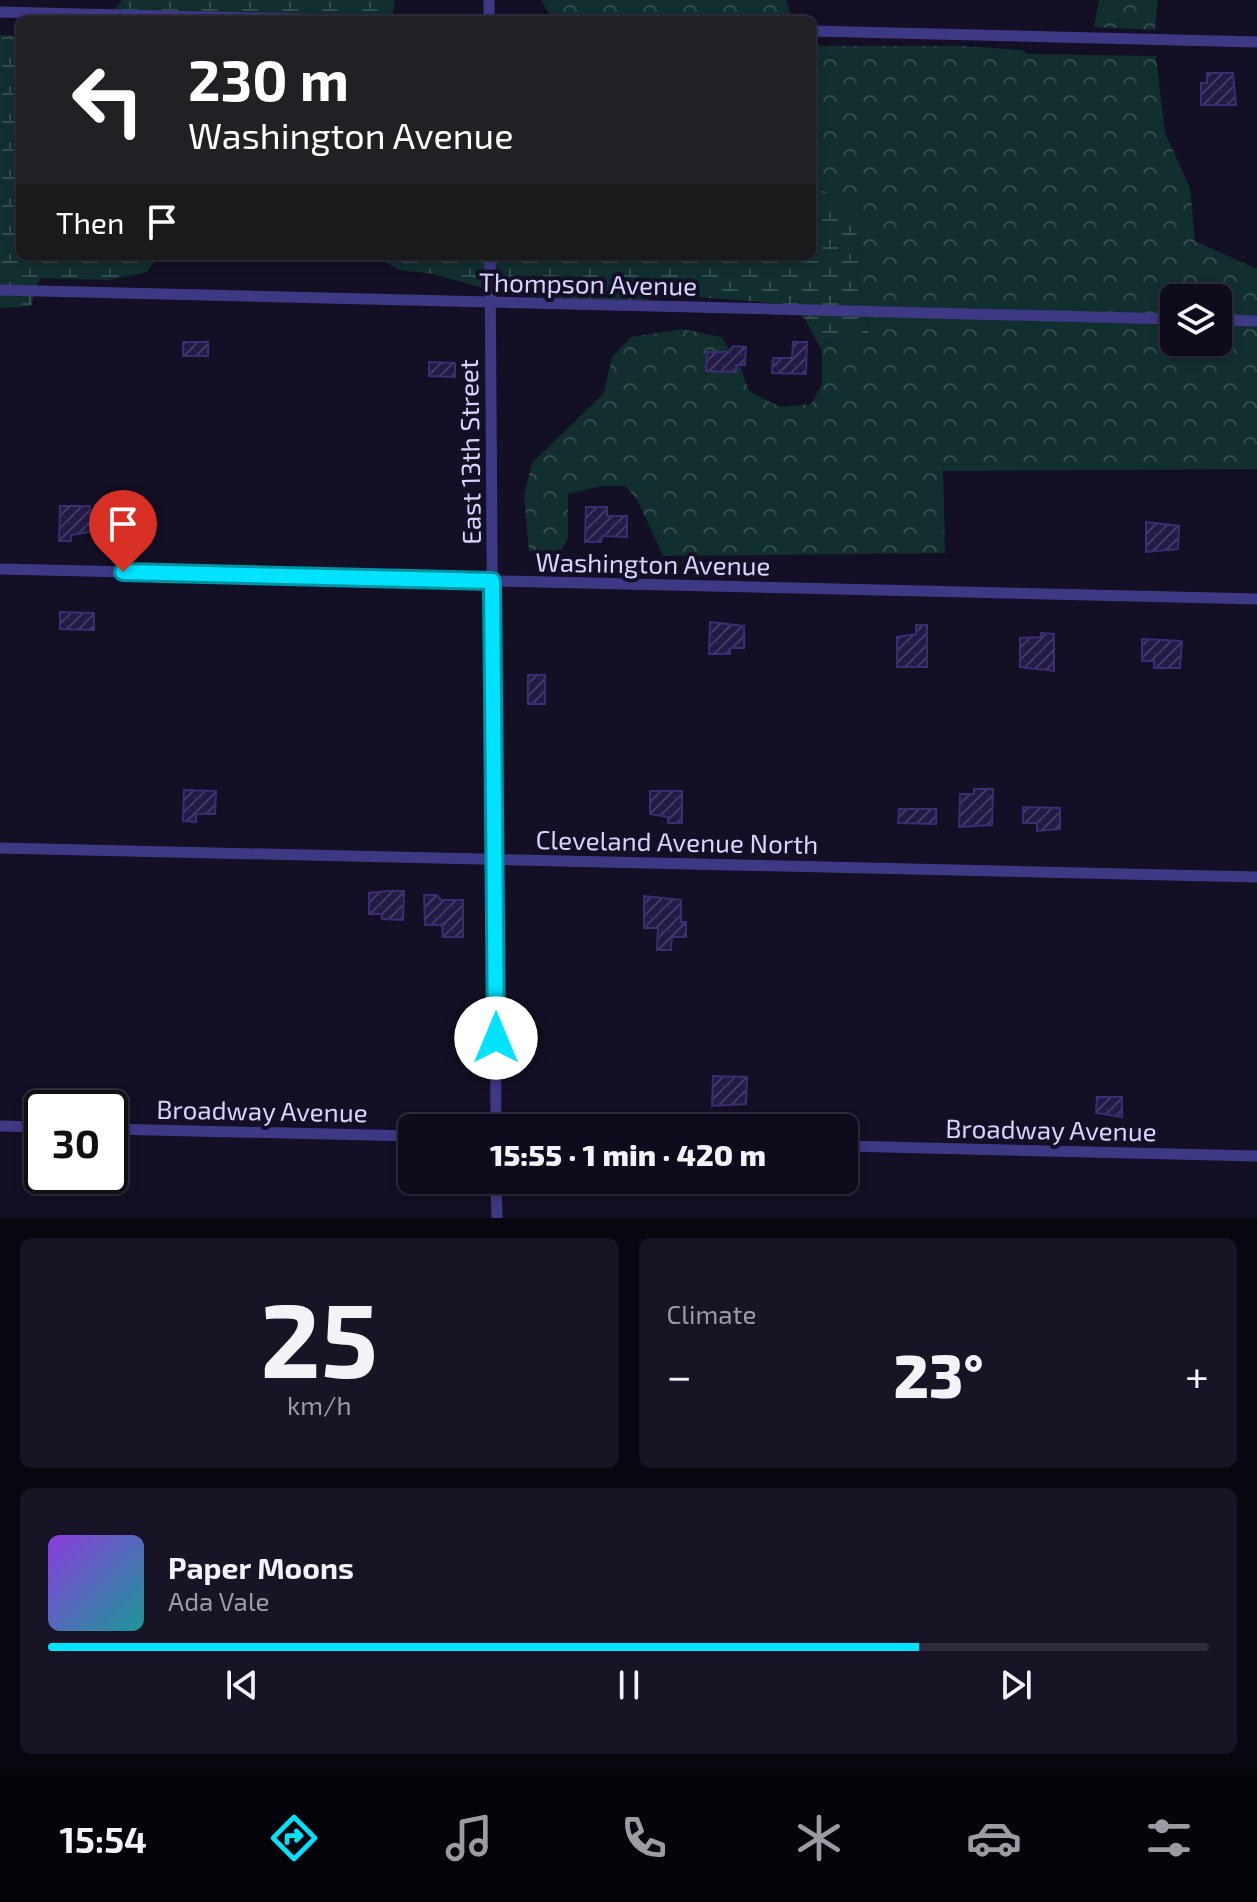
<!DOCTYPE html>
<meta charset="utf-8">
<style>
:root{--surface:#0e0b1c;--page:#171425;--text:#f1f3f6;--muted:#9b9ba3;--line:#2e2b3b;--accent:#00e2fe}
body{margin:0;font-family:"Exo 2",sans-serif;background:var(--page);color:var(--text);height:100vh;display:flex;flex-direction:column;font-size:30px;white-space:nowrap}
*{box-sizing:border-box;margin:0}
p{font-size:26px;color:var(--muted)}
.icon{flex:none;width:44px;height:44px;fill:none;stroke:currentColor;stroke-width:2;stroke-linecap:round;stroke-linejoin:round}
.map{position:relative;height:1218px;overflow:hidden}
.drawer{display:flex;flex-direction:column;gap:20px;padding:20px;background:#08060f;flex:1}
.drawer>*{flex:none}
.guide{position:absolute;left:16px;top:16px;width:800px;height:244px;border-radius:12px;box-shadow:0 4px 12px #0003,0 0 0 2px var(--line);background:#202124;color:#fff;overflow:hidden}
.tools{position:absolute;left:1160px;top:284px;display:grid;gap:16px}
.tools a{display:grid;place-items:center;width:72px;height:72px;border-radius:12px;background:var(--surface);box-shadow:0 4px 12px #0003,0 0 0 2px var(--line);font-size:40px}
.speed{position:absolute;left:24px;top:1090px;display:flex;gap:16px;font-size:40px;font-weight:700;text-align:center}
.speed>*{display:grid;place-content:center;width:104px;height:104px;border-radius:50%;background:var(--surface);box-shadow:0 4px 12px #0003,0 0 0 2px var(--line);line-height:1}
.speed .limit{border:4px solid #111;border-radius:12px;background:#fff;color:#111}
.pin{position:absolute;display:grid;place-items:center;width:68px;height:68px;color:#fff;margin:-82px -34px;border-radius:50% 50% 50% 0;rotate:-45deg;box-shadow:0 0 8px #0007}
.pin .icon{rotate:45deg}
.me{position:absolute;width:88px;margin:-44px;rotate:0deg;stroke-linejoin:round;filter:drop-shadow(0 0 6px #0008)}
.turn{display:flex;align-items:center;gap:28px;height:168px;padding:0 40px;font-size:36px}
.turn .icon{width:104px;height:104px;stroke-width:2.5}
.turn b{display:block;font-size:56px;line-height:68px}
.then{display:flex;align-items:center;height:76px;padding:0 40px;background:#0003;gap:16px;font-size:30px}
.big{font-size:60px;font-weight:800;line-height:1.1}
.drawer .card{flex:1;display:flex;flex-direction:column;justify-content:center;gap:12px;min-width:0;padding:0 28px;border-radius:12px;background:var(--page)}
.drawer .dial{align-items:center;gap:0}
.dial b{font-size:104px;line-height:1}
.song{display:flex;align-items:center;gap:24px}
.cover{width:96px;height:96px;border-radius:12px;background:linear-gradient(135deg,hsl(270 70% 55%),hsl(180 70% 35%))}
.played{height:8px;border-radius:4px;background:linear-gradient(90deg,var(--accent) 75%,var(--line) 75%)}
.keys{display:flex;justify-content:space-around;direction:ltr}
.heat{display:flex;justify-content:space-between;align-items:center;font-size:44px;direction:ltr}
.drawer .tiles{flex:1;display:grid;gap:20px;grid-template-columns:1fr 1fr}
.card:last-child{grid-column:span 2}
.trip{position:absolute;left:398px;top:1114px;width:460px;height:80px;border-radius:12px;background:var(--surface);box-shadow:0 4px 12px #0003,0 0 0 2px var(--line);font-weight:800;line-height:80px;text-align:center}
.menu{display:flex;height:128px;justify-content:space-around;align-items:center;background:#06040b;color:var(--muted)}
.menu .icon{width:56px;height:56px}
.menu .selected{color:var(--accent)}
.menu b{font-size:36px;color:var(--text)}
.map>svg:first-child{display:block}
</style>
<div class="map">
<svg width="1257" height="1218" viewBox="0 0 1257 1218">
<defs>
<pattern id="forest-crowns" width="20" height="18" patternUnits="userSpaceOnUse" patternTransform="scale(2)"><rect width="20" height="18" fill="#112f2f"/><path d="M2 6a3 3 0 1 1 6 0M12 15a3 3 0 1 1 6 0" fill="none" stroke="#334c4e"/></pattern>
<pattern id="wetland-marsh" width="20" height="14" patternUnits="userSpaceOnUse" patternTransform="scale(2)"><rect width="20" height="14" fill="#112f2f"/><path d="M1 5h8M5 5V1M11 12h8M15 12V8" fill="none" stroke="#334c4e"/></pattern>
<pattern id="building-hatch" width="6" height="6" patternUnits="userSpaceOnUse" patternTransform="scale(2)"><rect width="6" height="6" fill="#241a46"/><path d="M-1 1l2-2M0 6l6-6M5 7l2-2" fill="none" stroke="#433a62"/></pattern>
</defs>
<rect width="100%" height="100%" fill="#130f25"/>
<path fill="url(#forest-crowns)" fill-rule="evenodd" d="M541,0H786L792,20H553Z
M1099,0H1158L1155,30L1094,27Z
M812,39L820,46H962L1023,50L1027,54L1156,56L1165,133L1190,188L1195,241L1257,269V469L943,471L945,553L663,556L637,499L625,486H601L568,494V538L560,553L529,551L524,496L532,463L604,393L612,357L631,337L682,329L721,337L739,363L749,391L780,407L811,404L822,384V345L843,337H870L857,280L860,256L856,225L838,201L812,182ZM1174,298H1218V342H1174Z"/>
<path fill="url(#wetland-marsh)" d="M122,0H395L391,20H106Z
M0,35L20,36V256H158L147,272L109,280L40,278L31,306L0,308Z
M812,182L838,201L856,225L860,256L857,280L870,338L843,337L822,345V351L805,319L785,304L685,296L621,302L508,295L433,274L400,270L377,258L356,256H812Z"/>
<path fill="url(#building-hatch)" stroke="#3b2c73" stroke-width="2" d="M1207,73H1233L1236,105H1201V83H1207Z
M183,342H208V356H183Z
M793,342H807L806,374L772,373L773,358H792Z
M733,346L746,347L745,365H736V372L706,371L707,352H729Z
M429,362L455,363V377L429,376Z
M60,506H90V532L71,535V541H59Z
M586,507H607V516H627V537L602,536L601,542H585Z
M1146,522L1179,526L1178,549L1146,552Z
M60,612L94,613V630L60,629Z
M710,622L744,626V648H730V654H709Z
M916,625H927V667H897V637L916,634Z
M1041,633L1054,634V671L1020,667V638L1041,637Z
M1142,639L1182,641L1180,668H1154V661H1142Z
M528,675H545V704H528Z
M974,789H993L992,825L959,827L960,794H974Z
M184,790L216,791L215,814H196V822L183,821Z
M650,791H682V823H668V817L650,814Z
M1023,807L1060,808V829L1037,831V823H1023Z
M899,809H936V824L898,823Z
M388,891H404L403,920L382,919V914H369V893Z
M424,895H437L441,900H463V937H443L442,925H425Z
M644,896L681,900V922H686V937H672L671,950H657L658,928H644Z
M713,1076L747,1077L746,1104L712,1106Z
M1097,1097H1122V1117L1096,1113Z
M51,1176H83V1188H51Z"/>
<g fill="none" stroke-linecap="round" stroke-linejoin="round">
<path stroke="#3d3985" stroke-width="11" d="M0,12L334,20
M489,20V0
M812,31L1257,42
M490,256L496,1128
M0,290L1174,319
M1218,320L1257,321
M0,569L1257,599
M0,848L1257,877
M0,1126L42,1127
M110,1129L412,1136
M844,1146L1257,1156
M496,1180L497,1218"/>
</g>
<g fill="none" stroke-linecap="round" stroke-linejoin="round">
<defs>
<path id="route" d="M123,572L492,581L496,1038"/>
</defs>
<use href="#route" stroke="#0093a5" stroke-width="20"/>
<use href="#route" stroke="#00e2fe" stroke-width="14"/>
</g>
<g text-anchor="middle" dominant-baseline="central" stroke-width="8" stroke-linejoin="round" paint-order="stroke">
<g font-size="26" fill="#d8d3ff" stroke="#130f25">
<text transform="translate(588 283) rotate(1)">Thompson Avenue</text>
<text transform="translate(469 452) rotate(-91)">East 13th Street</text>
<text transform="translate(653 563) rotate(1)">Washington Avenue</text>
<text transform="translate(677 841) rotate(1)">Cleveland Avenue North</text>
<text transform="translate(262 1110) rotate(1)">Broadway Avenue</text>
<text transform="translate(1051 1129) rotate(1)">Broadway Avenue</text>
</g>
</g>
</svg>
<div class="tools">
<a><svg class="icon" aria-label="layers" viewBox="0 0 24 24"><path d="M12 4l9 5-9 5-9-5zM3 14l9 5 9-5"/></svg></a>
</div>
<div class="speed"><div class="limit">30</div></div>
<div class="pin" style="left:123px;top:572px;background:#d93025"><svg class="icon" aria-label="arrive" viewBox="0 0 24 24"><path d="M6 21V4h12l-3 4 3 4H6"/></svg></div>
<svg class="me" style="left:496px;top:1038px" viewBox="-20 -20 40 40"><circle r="19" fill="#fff"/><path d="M0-13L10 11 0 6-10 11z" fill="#00e2fe"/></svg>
<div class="trip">15:55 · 1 min · 420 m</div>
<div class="guide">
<div class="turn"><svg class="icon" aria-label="left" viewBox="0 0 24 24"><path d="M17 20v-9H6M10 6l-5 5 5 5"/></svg><div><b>230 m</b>Washington Avenue</div></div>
<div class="then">Then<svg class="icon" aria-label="arrive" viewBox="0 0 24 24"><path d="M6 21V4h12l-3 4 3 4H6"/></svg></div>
</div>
</div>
<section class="drawer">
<div class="tiles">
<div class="card dial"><b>25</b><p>km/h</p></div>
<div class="card"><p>Climate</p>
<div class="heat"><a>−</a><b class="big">23°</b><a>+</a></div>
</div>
<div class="card">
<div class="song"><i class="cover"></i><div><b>Paper Moons</b><p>Ada Vale</p></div></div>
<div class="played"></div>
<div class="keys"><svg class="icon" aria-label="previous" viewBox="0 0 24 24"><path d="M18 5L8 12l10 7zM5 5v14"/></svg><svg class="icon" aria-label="pause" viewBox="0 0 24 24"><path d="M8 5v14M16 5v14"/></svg><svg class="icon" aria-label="next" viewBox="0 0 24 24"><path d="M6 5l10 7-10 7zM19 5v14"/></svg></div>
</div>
</div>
</section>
<nav class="menu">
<b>15:54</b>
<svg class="icon selected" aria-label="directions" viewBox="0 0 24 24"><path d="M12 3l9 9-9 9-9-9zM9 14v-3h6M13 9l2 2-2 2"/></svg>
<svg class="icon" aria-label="music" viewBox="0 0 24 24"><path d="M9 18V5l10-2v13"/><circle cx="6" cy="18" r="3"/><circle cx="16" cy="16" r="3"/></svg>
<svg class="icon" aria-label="phone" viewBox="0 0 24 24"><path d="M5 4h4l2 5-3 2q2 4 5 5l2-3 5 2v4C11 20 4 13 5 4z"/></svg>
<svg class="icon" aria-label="climate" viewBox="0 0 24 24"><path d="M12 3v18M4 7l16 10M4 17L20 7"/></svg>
<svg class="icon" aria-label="car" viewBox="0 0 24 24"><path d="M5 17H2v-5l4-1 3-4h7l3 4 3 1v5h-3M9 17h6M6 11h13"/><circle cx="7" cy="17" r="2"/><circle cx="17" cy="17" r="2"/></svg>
<svg class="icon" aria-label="filters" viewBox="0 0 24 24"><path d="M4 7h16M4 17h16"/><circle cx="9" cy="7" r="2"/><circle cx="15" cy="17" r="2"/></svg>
</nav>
